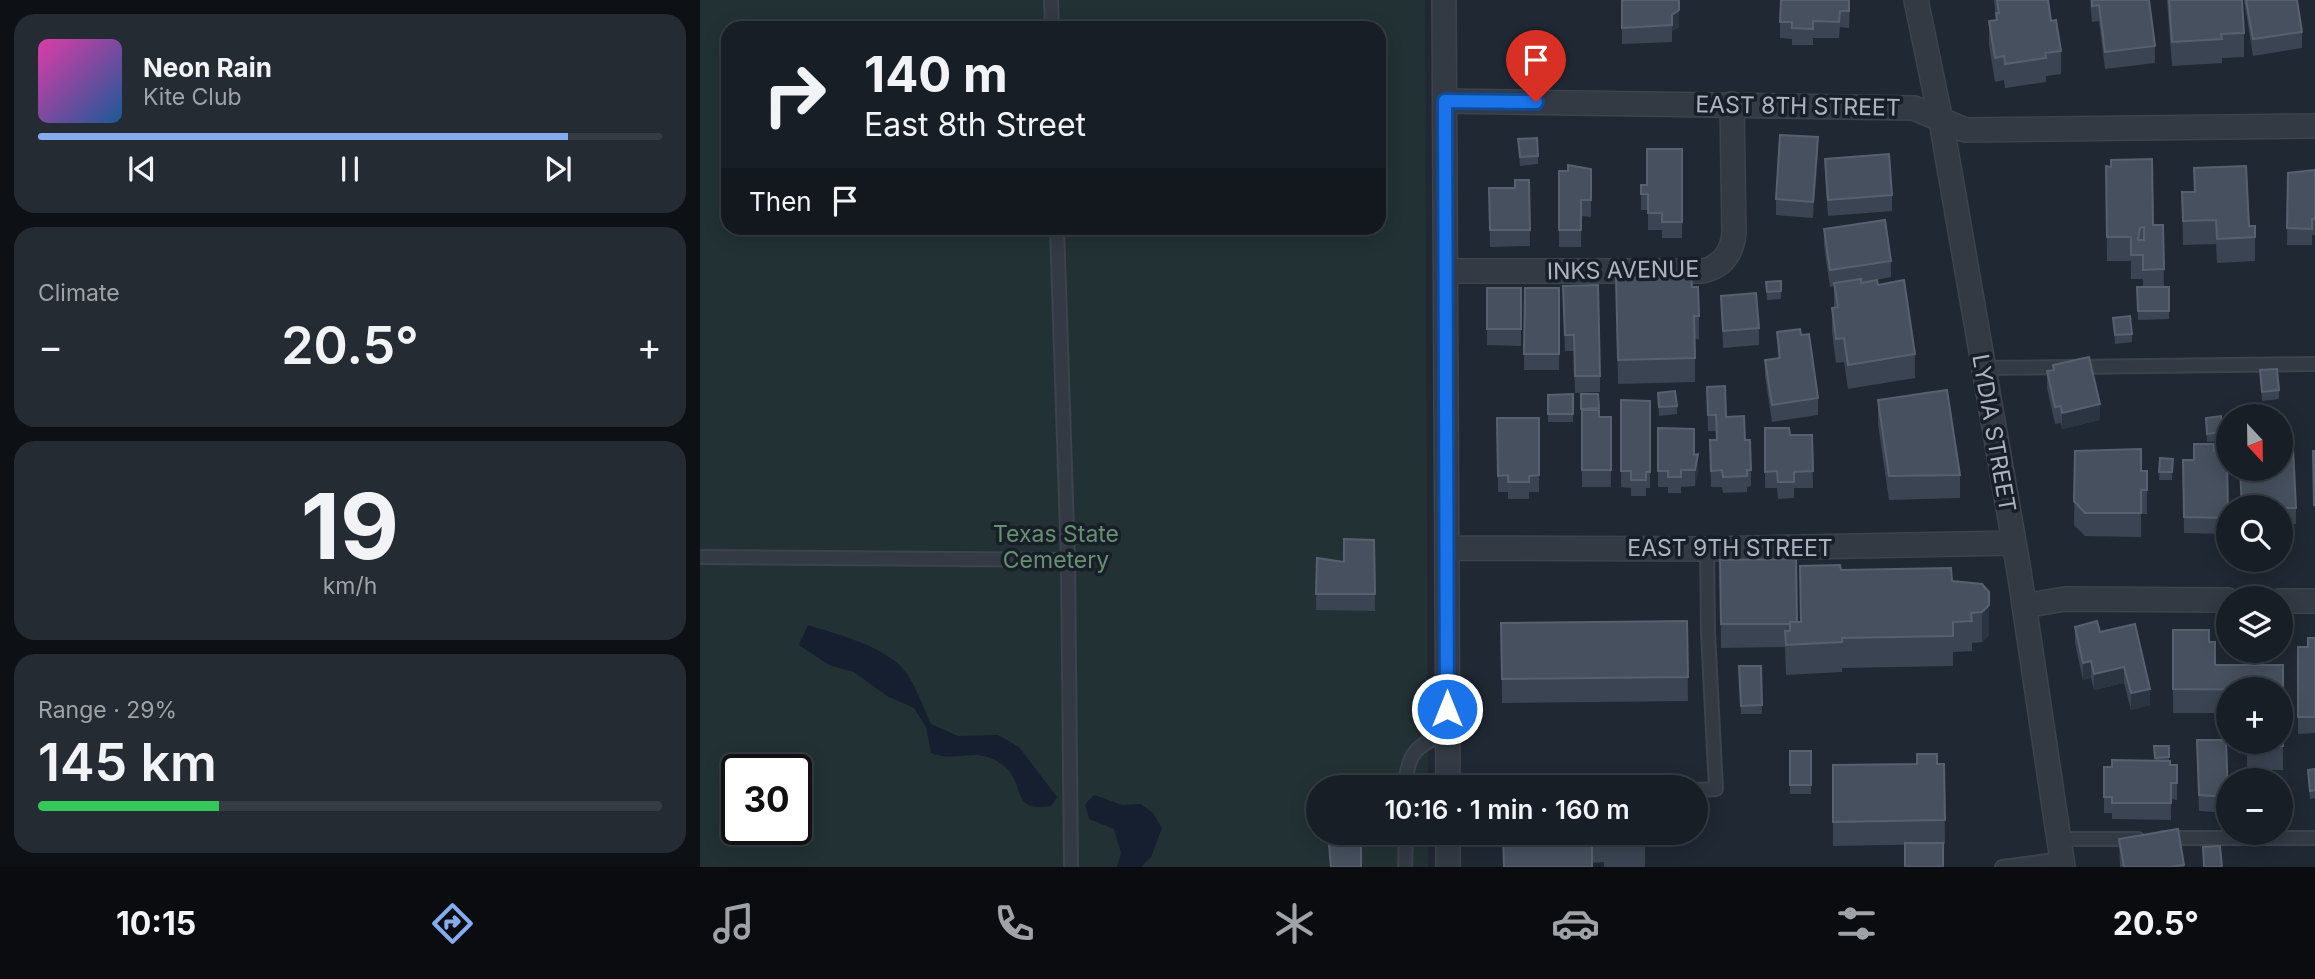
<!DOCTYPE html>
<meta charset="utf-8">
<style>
:root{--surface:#181e26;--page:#252b32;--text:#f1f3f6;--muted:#9fa2a7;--line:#363c43;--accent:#84acee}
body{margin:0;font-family:Inter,sans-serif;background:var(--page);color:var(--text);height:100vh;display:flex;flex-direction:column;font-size:26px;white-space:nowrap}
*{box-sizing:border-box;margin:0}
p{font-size:23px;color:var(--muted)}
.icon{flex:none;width:38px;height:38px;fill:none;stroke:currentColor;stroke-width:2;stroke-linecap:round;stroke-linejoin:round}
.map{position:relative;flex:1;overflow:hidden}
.side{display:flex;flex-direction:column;gap:14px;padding:14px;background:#0d1015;width:700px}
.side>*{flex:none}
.top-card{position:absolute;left:21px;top:21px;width:665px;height:214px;border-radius:21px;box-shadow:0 4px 18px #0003,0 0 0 2px var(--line);background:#181e26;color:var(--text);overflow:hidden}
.needle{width:46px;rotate:158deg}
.fabs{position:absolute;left:1516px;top:404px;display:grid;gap:14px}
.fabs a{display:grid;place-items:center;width:77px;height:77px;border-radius:50%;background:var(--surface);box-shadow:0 4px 18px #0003,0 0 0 2px var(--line);font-size:35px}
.speed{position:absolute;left:21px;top:754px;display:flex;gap:14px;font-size:35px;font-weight:700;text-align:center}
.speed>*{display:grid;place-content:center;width:91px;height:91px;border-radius:50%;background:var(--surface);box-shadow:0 4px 18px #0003,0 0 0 2px var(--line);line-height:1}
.speed .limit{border:4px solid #111;border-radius:10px;background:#fff;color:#111}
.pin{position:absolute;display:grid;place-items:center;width:60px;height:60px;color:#fff;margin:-72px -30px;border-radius:50% 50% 50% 0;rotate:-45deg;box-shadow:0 0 7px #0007}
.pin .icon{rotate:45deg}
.me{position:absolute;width:77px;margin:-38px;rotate:0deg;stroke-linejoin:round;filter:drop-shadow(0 0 5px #0008)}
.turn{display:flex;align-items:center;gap:24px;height:147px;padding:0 28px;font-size:32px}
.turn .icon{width:91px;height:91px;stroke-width:2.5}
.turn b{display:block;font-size:49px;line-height:60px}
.then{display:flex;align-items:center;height:66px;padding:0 28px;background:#0003;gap:14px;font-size:26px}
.big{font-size:52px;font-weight:600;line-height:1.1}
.side .tile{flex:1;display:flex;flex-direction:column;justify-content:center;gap:10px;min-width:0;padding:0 24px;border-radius:21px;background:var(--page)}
.side .dial{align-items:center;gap:0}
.dial b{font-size:91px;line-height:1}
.song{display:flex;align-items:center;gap:21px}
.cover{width:84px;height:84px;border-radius:10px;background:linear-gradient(135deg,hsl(320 70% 55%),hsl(210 70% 35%))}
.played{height:7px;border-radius:4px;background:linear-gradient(90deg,var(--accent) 85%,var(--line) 85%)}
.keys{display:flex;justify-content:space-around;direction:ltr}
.heat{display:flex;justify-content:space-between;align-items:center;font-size:38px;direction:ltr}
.charge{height:10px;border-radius:5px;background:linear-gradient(90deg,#34c759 29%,var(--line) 0)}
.trip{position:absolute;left:606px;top:775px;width:402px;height:70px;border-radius:35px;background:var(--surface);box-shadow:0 4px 18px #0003,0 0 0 2px var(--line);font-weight:600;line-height:70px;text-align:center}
.menu{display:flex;height:112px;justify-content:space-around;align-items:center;background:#0a0c0f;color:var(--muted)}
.menu .icon{width:49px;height:49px}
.menu .selected{color:var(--accent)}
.menu b{font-size:32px;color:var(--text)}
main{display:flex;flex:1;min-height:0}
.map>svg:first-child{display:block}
</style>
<main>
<section class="side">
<div class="tile">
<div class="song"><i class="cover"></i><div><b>Neon Rain</b><p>Kite Club</p></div></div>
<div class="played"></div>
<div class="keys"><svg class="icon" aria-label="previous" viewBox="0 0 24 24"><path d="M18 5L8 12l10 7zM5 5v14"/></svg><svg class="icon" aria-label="pause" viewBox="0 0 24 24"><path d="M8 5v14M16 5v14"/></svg><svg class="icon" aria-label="next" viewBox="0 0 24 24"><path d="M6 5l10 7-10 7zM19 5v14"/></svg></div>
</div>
<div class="tile"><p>Climate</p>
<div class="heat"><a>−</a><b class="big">20.5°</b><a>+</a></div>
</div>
<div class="tile dial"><b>19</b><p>km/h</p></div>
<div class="tile"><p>Range · 29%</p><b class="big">145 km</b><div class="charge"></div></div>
</section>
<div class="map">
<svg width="1615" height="867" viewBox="0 0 1615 867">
<rect width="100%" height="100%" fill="#202833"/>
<path fill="#223234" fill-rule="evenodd" d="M0,0H725L728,787L618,788V833H728V867H0ZM28,28H679V228H28ZM37,770H96V830H37Z"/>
<path fill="#151f2f" d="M108,625C137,634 171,643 195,661C213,675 222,705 231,724L258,736L298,735L319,747L357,797L351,806C309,813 326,783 304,766C276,744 258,764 231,753L226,727L214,708L187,696L154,672L129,665L99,645Z
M394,795L422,805L441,804L453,813L462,828L451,857L441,867H417L421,853L414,829L389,819L385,804Z"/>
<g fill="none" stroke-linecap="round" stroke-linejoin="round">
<defs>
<path id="lane" d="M351,0L352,28
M357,228L368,560L371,867
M1283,368L1615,364
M0,557L368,560
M706,788C706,753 717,745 747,733
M996,790L1016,789L1008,633L1007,549
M1463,838H1615
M1358,839H1438
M705,867L706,833
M1302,867L1362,859"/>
<path id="street" d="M744,0L748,788
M1216,0L1241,121L1319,571L1363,867
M745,101L1214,108L1265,130L1615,126
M746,271H1003C1023,266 1032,253 1034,233L1032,104
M747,548L1007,549L1313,543
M1580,601H1615
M1324,606L1365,599L1528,600
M748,833V867"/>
</defs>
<use href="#lane" stroke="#3d434d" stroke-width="16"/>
<use href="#street" stroke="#3d434d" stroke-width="26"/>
<use href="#lane" stroke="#333a44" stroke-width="12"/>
<use href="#street" stroke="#333a44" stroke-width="23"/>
</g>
<path fill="#3b4452" d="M922,0L979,27L972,31V42L922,44Z
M1150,0L1149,28L1140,27L1139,38H1113V45H1092V39L1080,38V22Z
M1294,0H1348L1351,21L1361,51V74L1346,76V82L1305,88L1304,80L1295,82L1289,45V21L1296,20Z
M1390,0H1449L1455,46V63L1405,69L1399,21L1392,22Z
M1467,0H1542L1544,33V57L1522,58V63L1472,66Z
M1544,0H1597L1602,32V48L1553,56Z
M818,139L838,156V164L820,166Z
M982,149V238H962V230H948V210H941V185H947Z
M1118,153L1113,218L1076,215V199Z
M1125,159L1192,195V211L1128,216L1125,176Z
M1406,166L1453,225H1463L1464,287H1469V319L1438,320L1437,287H1443V279H1431V261H1407Z
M1494,168L1549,226H1555V261L1517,263L1516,244L1483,245L1482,192H1494Z
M891,169V217L881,216V247H859V171Z
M1615,170V235H1612V245H1587L1588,173Z
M829,180L830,246L790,247L789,188H815Z
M1124,229L1191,261V277L1161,283L1178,285L1215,354V378L1148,389L1144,362L1136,363L1132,332V308H1134V286L1130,287L1124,246Z
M916,278L992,287L999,316V339H995V382L918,384Z
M1081,281V299L1067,300L1066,282Z
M787,288H821V346L787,345Z
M825,288H859V370H824Z
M1021,296L1059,328V345L1023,348Z
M863,302L900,376V392L875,393L874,351H865Z
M1413,318L1432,334V342L1415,344Z
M1077,332L1118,398V415L1072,422L1065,376V360L1078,358Z
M1353,365L1400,420L1362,429L1361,423L1355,424L1347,388V371L1353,370Z
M1560,370L1579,390V399L1562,401Z
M1007,387L1026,417L1045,440L1051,470V486L1047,487V492L1023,493L1022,487H1011L1010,440H1016V431H1008Z
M958,393L977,406V414L959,416Z
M873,394V422H848V395Z
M881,394H898L899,417H911V487H882V417H881Z
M921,400L950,401V488H946V496H931V488L921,487Z
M1178,400L1260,475V498L1189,500L1178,424Z
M797,418H839V492H829V499H808V492H798Z
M1506,418L1523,432V441L1507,442Z
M958,428L994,455L998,471L995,486L981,487V493H968V487H958Z
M1065,428L1090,435H1112L1113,488H1094V498L1078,499L1077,488H1065Z
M1375,451L1441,471H1447V514H1441V537L1385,536L1374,525Z
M1514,451H1527L1528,534L1484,533L1483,460H1494Z
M1460,458L1473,459L1472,480H1459Z
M1540,469L1596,508V524H1580V508H1541Z
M674,540L675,611L616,610L617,558L644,562Z
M1020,560L1097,622H1100L1141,570L1282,584L1289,635L1282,642L1272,643V651L1253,652V666L1142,668V672L1086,675L1085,647L1021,648Z
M987,621L988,701L802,703L801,623Z
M1375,627L1400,632L1450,705L1431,710L1424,683L1394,690L1391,678L1383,680L1375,643Z
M1473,630L1509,642L1515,665H1583V770H1547V746L1580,690H1528V713H1473Z
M1615,638V733L1598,734V647H1608Z
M1039,666H1061L1062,714H1041Z
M1497,740L1528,782V813L1499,811Z
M1454,746H1469V761L1470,765H1477V800L1471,799V820L1412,819V813H1404V767H1412L1455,761Z
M1090,751H1111V794H1090Z
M1244,764L1245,844L1133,846V765Z
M1615,769V798L1610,799L1608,770Z
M803,833H945V867H904V862L892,863V867H803Z
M1419,839L1484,865V867H1420Z"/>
<path fill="#2b3441" d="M979,0V27L972,31V42V15Z
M1118,137V153L1113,218V202Z
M1400,404V420L1362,429V413Z
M998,454V471L995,486V470Z
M1289,592V635L1282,642V612Z
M1391,661V678L1383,680V663Z
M1424,667V683L1394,690V674Z
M1450,689V705L1431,710V693Z"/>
<path fill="#47505e" stroke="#57606e" stroke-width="2" fill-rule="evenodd" d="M922,0H979V10L972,15V25L922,28Z
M1081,0H1149V11H1140L1139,22L1113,21V29L1092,28V22H1080Z
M1297,0H1348L1351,21L1356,20L1361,51L1345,53L1346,58L1305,64L1304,56L1295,58L1289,21L1297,20L1296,13H1299Z
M1392,0H1449L1455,46L1405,52L1399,5L1392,6Z
M1469,0H1542L1544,33L1521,34L1522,39L1472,42Z
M1546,0H1597L1602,32L1553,39Z
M1080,135L1118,137L1113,202L1076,199Z
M837,138L838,156L820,157L818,139Z
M947,149H982V222H962V213H948V194H941V185H947Z
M1189,154L1192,195L1128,200L1125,159Z
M1452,159L1453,225H1463L1464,269L1443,270V255H1431V237H1407L1406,166L1411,167V160ZM1444,227V240H1438L1440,228Z
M868,165L891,169V200H881V230H859V171H868Z
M1546,166L1549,226H1555V237L1517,239L1516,220L1483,221L1482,192H1495L1494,168Z
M1615,170V219H1612V229L1587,228L1588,173Z
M815,180H829L830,230H790L789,188H815Z
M1185,220L1191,261L1130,270L1124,229Z
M991,276L992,287H998L999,316H994L995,358L918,360L916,278Z
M1161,279V283L1177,280L1178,285L1204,280L1215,354L1148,365L1144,338L1136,339L1132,308L1138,307L1134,283Z
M1081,281V291L1067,292L1066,282Z
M898,285L900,376H875L874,335H865L863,286Z
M1437,287H1469V311H1438Z
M787,288H821V329H787Z
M825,288H859V354H824Z
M1056,293L1059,328L1023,331L1021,296Z
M1430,316L1432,334L1415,335L1413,318Z
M1100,329L1101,335L1109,334L1118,398L1072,405L1065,360L1080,358L1077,332Z
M1389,357L1400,404L1362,413L1361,406L1355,407L1347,371L1354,370L1353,365Z
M1577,369L1579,390L1562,392L1560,370Z
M1025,386L1026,417L1044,416L1045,440H1050L1051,470H1047V476L1023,477L1022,470L1011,471L1010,440H1017L1016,415H1008L1007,387Z
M1247,390L1260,475L1189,476L1178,400Z
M975,391L977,406L959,407L958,393Z
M873,394V414H848V395Z
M881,394H898L899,408L881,409Z
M921,400L950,401V472H946V480H931V471H921Z
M882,410H899V417H911V470H882Z
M1521,416L1523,432L1507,434L1506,418Z
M797,418H839V475L829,476V482H808V475L798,476Z
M958,428L994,429V455L998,454L995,470H981V477H968V471H958Z
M1065,428H1089L1090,435H1112L1113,471L1094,472V482H1078L1077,471L1065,472Z
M1494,444H1514V451H1527L1528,518L1484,517L1483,460H1494Z
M1580,448H1593L1596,508H1542L1540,469H1580Z
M1441,449V471H1447V490H1441V513H1385L1374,501L1375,451Z
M1613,451H1615V505H1614Z
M1460,458L1473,459L1472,472H1459Z
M644,539L674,540L675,594H616L617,558L644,562Z
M1096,559L1097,622H1090V624H1021L1020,560Z
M1140,565L1141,570L1251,568L1252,581L1282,584L1289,592V605L1282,612L1271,613L1272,621L1253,622V636L1142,638V642L1086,645L1085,631H1090V622H1101L1100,566Z
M987,621L988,677L802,679L801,623Z
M1397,621L1400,632L1435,624L1450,689L1431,693L1424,667L1394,674L1391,661L1383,663L1375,627Z
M1473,630H1509V642H1515V665H1583V746H1547V742H1580V690L1473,689Z
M1608,638H1615V717H1598V647H1608Z
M1039,666H1061L1062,705L1041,706Z
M1497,740H1526L1528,797L1499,795Z
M1454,746H1469V757L1455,758Z
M1090,751H1111V785H1090Z
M1217,754H1237V764H1244L1245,820L1133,822V765L1217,764Z
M1412,760L1470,761V765H1477V783H1471V803H1412V797H1404V767H1412Z
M1615,769V790L1610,791L1608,770Z
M624,779H661V788H625Z
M1478,829L1484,865L1470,867H1424L1419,839Z
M628,833H661V867H631Z
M803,833H892V867H804Z
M904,833H945V840L904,841Z
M1205,843H1243V867H1205Z
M1520,846L1522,867H1504L1503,847Z"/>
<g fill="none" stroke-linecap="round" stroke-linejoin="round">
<defs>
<path id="route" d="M747,709L745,101L836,102"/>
</defs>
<use href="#route" stroke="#114b97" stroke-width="18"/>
<use href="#route" stroke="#1a73e8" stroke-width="12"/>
</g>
<g text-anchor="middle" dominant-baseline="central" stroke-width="7" stroke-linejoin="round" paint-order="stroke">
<g font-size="23" fill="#adb4c1" stroke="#191f28">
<text transform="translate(1098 106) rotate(1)">EAST 8TH STREET</text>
<text transform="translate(923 270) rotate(-1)">INKS AVENUE</text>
<text transform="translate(1294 433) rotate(80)">LYDIA STREET</text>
<text x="1030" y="548">EAST 9TH STREET</text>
</g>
<g font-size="23" fill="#678f71" stroke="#191f28">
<text x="356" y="534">Texas State<tspan x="356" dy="26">Cemetery</tspan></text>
</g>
</g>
</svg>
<div class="fabs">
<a><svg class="needle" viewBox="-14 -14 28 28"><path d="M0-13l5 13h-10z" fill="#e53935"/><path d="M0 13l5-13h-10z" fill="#9fa2a7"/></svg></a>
<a><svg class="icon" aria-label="search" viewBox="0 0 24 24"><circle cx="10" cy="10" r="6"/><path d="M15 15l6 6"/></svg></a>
<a><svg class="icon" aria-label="layers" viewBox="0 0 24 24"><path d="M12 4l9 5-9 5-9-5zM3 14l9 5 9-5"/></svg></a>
<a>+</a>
<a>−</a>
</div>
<div class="speed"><div class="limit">30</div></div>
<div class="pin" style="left:836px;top:102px;background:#d93025"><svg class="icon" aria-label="arrive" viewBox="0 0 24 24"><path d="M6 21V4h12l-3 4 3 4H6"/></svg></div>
<svg class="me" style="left:747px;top:709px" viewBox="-20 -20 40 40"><circle r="17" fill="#1a73e8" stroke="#fff" stroke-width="3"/><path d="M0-11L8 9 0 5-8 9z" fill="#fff"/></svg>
<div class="trip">10:16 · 1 min · 160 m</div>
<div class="top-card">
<div class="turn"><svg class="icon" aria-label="right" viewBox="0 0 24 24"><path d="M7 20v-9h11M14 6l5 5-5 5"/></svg><div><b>140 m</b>East 8th Street</div></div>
<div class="then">Then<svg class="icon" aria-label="arrive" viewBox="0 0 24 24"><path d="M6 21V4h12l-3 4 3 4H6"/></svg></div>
</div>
</div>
</main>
<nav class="menu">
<b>10:15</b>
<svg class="icon selected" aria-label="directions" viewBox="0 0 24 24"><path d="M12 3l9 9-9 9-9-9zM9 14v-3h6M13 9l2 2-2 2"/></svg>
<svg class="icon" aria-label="music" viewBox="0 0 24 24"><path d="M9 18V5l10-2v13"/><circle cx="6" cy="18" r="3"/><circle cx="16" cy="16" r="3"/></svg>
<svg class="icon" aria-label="phone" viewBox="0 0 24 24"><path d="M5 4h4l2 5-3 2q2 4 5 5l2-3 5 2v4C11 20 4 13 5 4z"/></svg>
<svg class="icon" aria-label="climate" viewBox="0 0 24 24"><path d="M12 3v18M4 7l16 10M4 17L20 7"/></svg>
<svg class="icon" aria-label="car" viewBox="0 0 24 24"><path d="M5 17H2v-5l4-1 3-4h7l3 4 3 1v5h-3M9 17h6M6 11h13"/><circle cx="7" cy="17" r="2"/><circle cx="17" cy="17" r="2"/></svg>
<svg class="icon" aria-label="filters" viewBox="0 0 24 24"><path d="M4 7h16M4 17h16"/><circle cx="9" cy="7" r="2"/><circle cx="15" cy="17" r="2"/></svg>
<b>20.5°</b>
</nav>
